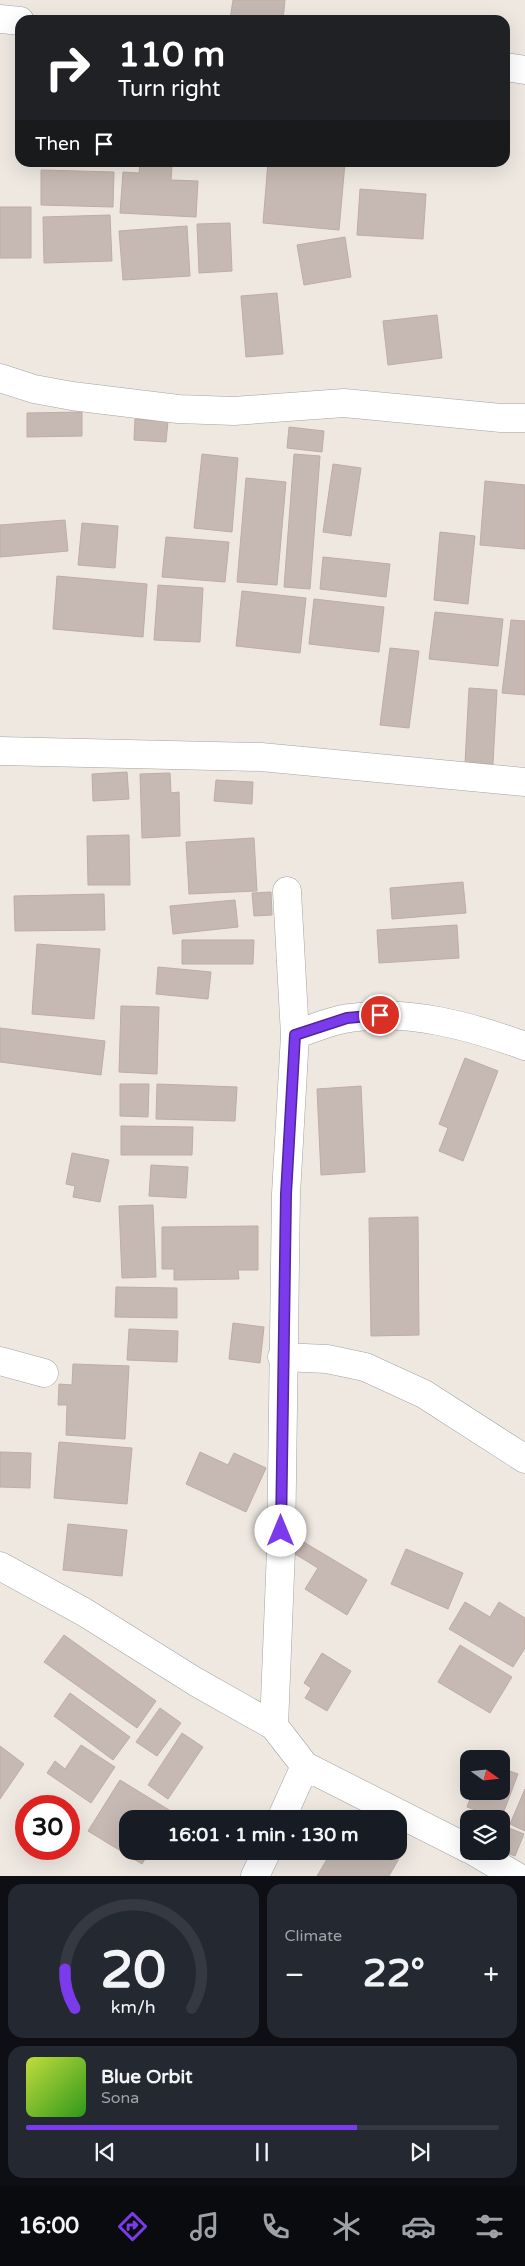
<!DOCTYPE html>
<meta charset="utf-8">
<style>
:root{--surface:#171b24;--page:#242831;--text:#f1f3f6;--muted:#9ea1a6;--line:#363941;--accent:#7c3aed}
body{margin:0;font-family:"Varela Round",sans-serif;background:var(--page);color:var(--text);height:100vh;display:flex;flex-direction:column;font-size:19px;white-space:nowrap}
*{box-sizing:border-box;margin:0}
p{font-size:16px;color:var(--muted)}
.icon{flex:none;width:28px;height:28px;fill:none;stroke:currentColor;stroke-width:2;stroke-linecap:round;stroke-linejoin:round}
.map{position:relative;height:1876px;overflow:hidden}
.sheet{display:flex;flex-direction:column;gap:8px;padding:8px;background:#0d0f14;flex:1}
.sheet>*{flex:none}
.guide{position:absolute;left:15px;top:15px;width:495px;height:152px;border-radius:15px;box-shadow:0 5px 20px #0002;background:#202124;color:#fff;overflow:hidden}
.needle{width:32px;rotate:105deg}
.tools{position:absolute;left:460px;top:1750px;display:grid;gap:10px}
.tools a{display:grid;place-items:center;width:50px;height:50px;border-radius:10px;background:var(--surface);box-shadow:0 5px 20px #0002;font-size:25px}
.speed{position:absolute;left:15px;top:1795px;display:flex;gap:10px;font-size:25px;font-weight:700;text-align:center}
.speed>*{display:grid;place-content:center;width:65px;height:65px;border-radius:50%;background:var(--surface);box-shadow:0 5px 20px #0002;line-height:1}
.speed .limit{border:8px solid #d22;background:#fff;color:#111}
.pin{position:absolute;display:grid;place-items:center;width:42px;height:42px;color:#fff;margin:-21px;border:2px solid #fff;border-radius:50%;box-shadow:0 1px 5px #0007}
.me{position:absolute;width:55px;margin:-28px;rotate:0deg;stroke-linejoin:round;filter:drop-shadow(0 0 4px #0008)}
.turn{display:flex;align-items:center;gap:18px;height:105px;padding:0 20px;font-size:22px}
.turn .icon{width:65px;height:65px;stroke-width:2.5}
.turn b{display:block;font-size:35px;line-height:42px}
.then{display:flex;align-items:center;height:48px;padding:0 20px;background:#0003;gap:10px;font-size:19px}
.big{font-size:38px;font-weight:700;line-height:1.1}
.sheet .card{flex:1;display:flex;flex-direction:column;justify-content:center;gap:8px;min-width:0;padding:0 18px;border-radius:15px;background:var(--page)}
.sheet .dial{align-items:center;gap:0}
.dial svg{height:130px;overflow:visible;fill:none;stroke:var(--line);stroke-width:7;stroke-linecap:round;text-anchor:middle}
.dial text{fill:var(--text);stroke:none}
.song{display:flex;align-items:center;gap:15px}
.cover{width:60px;height:60px;border-radius:8px;background:linear-gradient(135deg,hsl(70 70% 55%),hsl(110 70% 35%))}
.played{height:5px;border-radius:2px;background:linear-gradient(90deg,var(--accent) 70%,var(--line) 70%)}
.keys{display:flex;justify-content:space-around;direction:ltr}
.heat{display:flex;justify-content:space-between;align-items:center;font-size:28px;direction:ltr}
.sheet .tiles{flex:1;display:grid;gap:8px;grid-template-columns:1fr 1fr}
.card:last-child{grid-column:span 2}
.trip{position:absolute;left:119px;top:1810px;width:288px;height:50px;border-radius:15px;background:var(--surface);box-shadow:0 5px 20px #0002;font-weight:700;line-height:50px;text-align:center}
.tab-bar{display:flex;height:80px;justify-content:space-around;align-items:center;background:#090b0e;color:var(--muted)}
.tab-bar .icon{width:35px;height:35px}
.tab-bar .on{color:var(--accent)}
.tab-bar b{font-size:22px;color:var(--text)}
.map>svg:first-child{display:block}
</style>
<div class="map">
<svg width="525" height="1876" viewBox="0 0 525 1876">
<rect width="100%" height="100%" fill="#eee8e1"/>
<path fill="#c6b9b4" stroke="#c0aca2" d="M233,0H285L283,20L230,19Z
M268,162L345,163L339,230L263,223Z
M140,164L172,166L171,180L198,181L196,217L120,213L123,172L139,173Z
M41,170L114,172L113,207L41,205Z
M360,189L426,194L423,239L357,235Z
M0,207H31V258H0Z
M110,215L112,261L44,263L43,217Z
M230,223L232,271L199,273L197,224Z
M187,226L190,276L123,280L119,231Z
M345,237L351,277L304,285L297,245Z
M277,293L283,354L246,357L241,296Z
M437,315L442,358L388,365L383,321Z
M82,412V436L27,437V413Z
M135,419L168,421L166,442L134,440Z
M289,427L324,431L322,452L287,448Z
M202,454L238,458L232,532L194,528Z
M294,454L320,456L310,589L284,587Z
M333,464L361,468L351,536L323,532Z
M246,478L286,482L277,585L237,582Z
M485,481L525,485V549L480,545Z
M65,520L68,551L0,557V525Z
M82,523L118,526L115,568L78,565Z
M440,532L475,536L468,604L434,600Z
M166,537L229,542L225,582L162,577Z
M323,557L390,564L386,597L320,589Z
M57,576L147,584L143,637L53,629Z
M158,585L203,588L200,642L154,640Z
M242,591L306,598L300,653L236,646Z
M314,599L384,607L379,652L309,644Z
M435,612L503,619L498,666L429,659Z
M511,620L525,621V695L502,693Z
M390,648L419,651L409,728L380,725Z
M469,688L497,690L493,764L465,763Z
M127,772L129,799L93,801L92,774Z
M170,773L171,793L179,792L180,836L142,838L140,774Z
M216,780L253,782L252,804L214,801Z
M129,835L130,885H88L87,836Z
M254,838L257,891L189,894L186,842Z
M463,882L466,913L392,919L390,888Z
M271,892L272,915L254,916L252,893Z
M104,894L105,930L15,931L14,896Z
M235,900L238,927L173,934L170,906Z
M457,925L459,958L379,963L377,930Z
M182,940H254L253,964H182Z
M37,944L100,949L94,1019L32,1014Z
M158,967L211,972L208,999L156,994Z
M121,1006L159,1007L157,1074L119,1072Z
M0,1028L105,1041L101,1075L0,1062Z
M465,1058L498,1071L463,1161L439,1151L448,1128L439,1124Z
M120,1084H149L148,1117L120,1116Z
M157,1084L237,1087L235,1121L156,1119Z
M361,1086L365,1172L321,1175L317,1089Z
M121,1126L193,1127L192,1155H121Z
M72,1153L109,1160L100,1202L73,1197L75,1186L66,1184Z
M151,1165L188,1167L186,1198L149,1196Z
M153,1205L156,1277L122,1278L119,1206Z
M418,1217L419,1335L371,1336L369,1218Z
M258,1226V1270H238L239,1279L174,1280V1269H162V1227Z
M116,1287L177,1288V1318L115,1317Z
M233,1323L264,1327L260,1363L229,1359Z
M129,1329L178,1331L177,1362L127,1360Z
M73,1364L129,1366L125,1439L66,1435L67,1405H58L59,1384L72,1385Z
M59,1442L132,1448L127,1504L54,1498Z
M0,1452L31,1453L30,1488L0,1487Z
M200,1452L228,1465L234,1453L266,1468L246,1512L186,1484Z
M68,1524L127,1530L122,1576L63,1570Z
M302,1541L367,1580L347,1615L305,1589L318,1568L295,1554Z
M406,1549L463,1573L448,1609L391,1584Z
M465,1602L490,1617L499,1602L525,1618V1648L513,1667L449,1629Z
M64,1635L156,1701L137,1728L44,1662Z
M460,1645L512,1677L490,1713L438,1682Z
M322,1653L351,1671L327,1711L305,1698L311,1688L304,1683Z
M70,1693L130,1737L113,1760L54,1716Z
M160,1708L181,1723L157,1756L136,1742Z
M182,1733L203,1747L168,1799L148,1785Z
M81,1745L115,1767L91,1803L47,1773L55,1761L65,1769Z
M0,1746L24,1764L0,1799Z
M501,1768L518,1774L501,1819L467,1807L473,1791H501Z
M120,1780L174,1813L170,1819H128V1851H150L142,1864L88,1831Z
M525,1789V1831L510,1824Z
M501,1825L524,1834L515,1856L501,1851Z
M332,1851H395L401,1855L389,1876H317Z"/>
<g fill="none" stroke-linecap="round" stroke-linejoin="round">
<defs>
<path id="street" d="M0,19L20,21
M505,67L525,70
M0,378L34,389L72,396L178,409L234,411L344,403L501,418H525
M0,751L261,757L525,782
M295,1035C312,1029 331,1020 350,1018C409,1009 470,1026 525,1046
M282,1357L327,1359L365,1367L424,1394L525,1459
M0,1361L44,1373
M0,1566L84,1612L196,1682L274,1726L305,1766L469,1849
M274,1726L281,1550L286,1194L295,1035L287,891
M281,1819L305,1766
M473,1851L516,1876
M255,1876L267,1851"/>
</defs>
<use href="#street" stroke="#a3a3a3" stroke-width="29"/>
<use href="#street" stroke="#fff" stroke-width="28"/>
</g>
<g fill="none" stroke-linecap="round" stroke-linejoin="round">
<defs>
<path id="route" d="M281,1531L286,1194L295,1035L347,1018L380,1015"/>
</defs>
<use href="#route" stroke="#51269a" stroke-width="12"/>
<use href="#route" stroke="#7c3aed" stroke-width="9"/>
</g>
</svg>
<div class="tools">
<a><svg class="needle" viewBox="-14 -14 28 28"><path d="M0-13l5 13h-10z" fill="#e53935"/><path d="M0 13l5-13h-10z" fill="#9ea1a6"/></svg></a>
<a><svg class="icon" aria-label="layers" viewBox="0 0 24 24"><path d="M12 4l9 5-9 5-9-5zM3 14l9 5 9-5"/></svg></a>
</div>
<div class="speed"><div class="limit">30</div></div>
<div class="pin" style="left:380px;top:1015px;background:#d93025"><svg class="icon" aria-label="arrive" viewBox="0 0 24 24"><path d="M6 21V4h12l-3 4 3 4H6"/></svg></div>
<svg class="me" style="left:281px;top:1531px" viewBox="-20 -20 40 40"><circle r="19" fill="#fff"/><path d="M0-13L10 11 0 6-10 11z" fill="#7c3aed"/></svg>
<div class="trip">16:01 · 1 min · 130 m</div>
<div class="guide">
<div class="turn"><svg class="icon" aria-label="right" viewBox="0 0 24 24"><path d="M7 20v-9h11M14 6l5 5-5 5"/></svg><div><b>110 m</b>Turn right</div></div>
<div class="then">Then<svg class="icon" aria-label="arrive" viewBox="0 0 24 24"><path d="M6 21V4h12l-3 4 3 4H6"/></svg></div>
</div>
</div>
<section class="sheet">
<div class="tiles">
<div class="card dial"><svg viewBox="0 0 100 80">
<path d="M14 69A42 42 0 1 1 86 69"/>
<path d="M14 69A42 42 0 0 1 8 45" stroke="#7c3aed"/>
<text x="50" y="56" font-size="32" font-weight="700">20</text>
<text x="50" y="72" font-size="11">km/h</text>
</svg></div>
<div class="card"><p>Climate</p>
<div class="heat"><a>−</a><b class="big">22°</b><a>+</a></div>
</div>
<div class="card">
<div class="song"><i class="cover"></i><div><b>Blue Orbit</b><p>Sona</p></div></div>
<div class="played"></div>
<div class="keys"><svg class="icon" aria-label="previous" viewBox="0 0 24 24"><path d="M18 5L8 12l10 7zM5 5v14"/></svg><svg class="icon" aria-label="pause" viewBox="0 0 24 24"><path d="M8 5v14M16 5v14"/></svg><svg class="icon" aria-label="next" viewBox="0 0 24 24"><path d="M6 5l10 7-10 7zM19 5v14"/></svg></div>
</div>
</div>
</section>
<nav class="tab-bar">
<b>16:00</b>
<svg class="icon on" aria-label="directions" viewBox="0 0 24 24"><path d="M12 3l9 9-9 9-9-9zM9 14v-3h6M13 9l2 2-2 2"/></svg>
<svg class="icon" aria-label="music" viewBox="0 0 24 24"><path d="M9 18V5l10-2v13"/><circle cx="6" cy="18" r="3"/><circle cx="16" cy="16" r="3"/></svg>
<svg class="icon" aria-label="phone" viewBox="0 0 24 24"><path d="M5 4h4l2 5-3 2q2 4 5 5l2-3 5 2v4C11 20 4 13 5 4z"/></svg>
<svg class="icon" aria-label="climate" viewBox="0 0 24 24"><path d="M12 3v18M4 7l16 10M4 17L20 7"/></svg>
<svg class="icon" aria-label="car" viewBox="0 0 24 24"><path d="M5 17H2v-5l4-1 3-4h7l3 4 3 1v5h-3M9 17h6M6 11h13"/><circle cx="7" cy="17" r="2"/><circle cx="17" cy="17" r="2"/></svg>
<svg class="icon" aria-label="filters" viewBox="0 0 24 24"><path d="M4 7h16M4 17h16"/><circle cx="9" cy="7" r="2"/><circle cx="15" cy="17" r="2"/></svg>
</nav>
